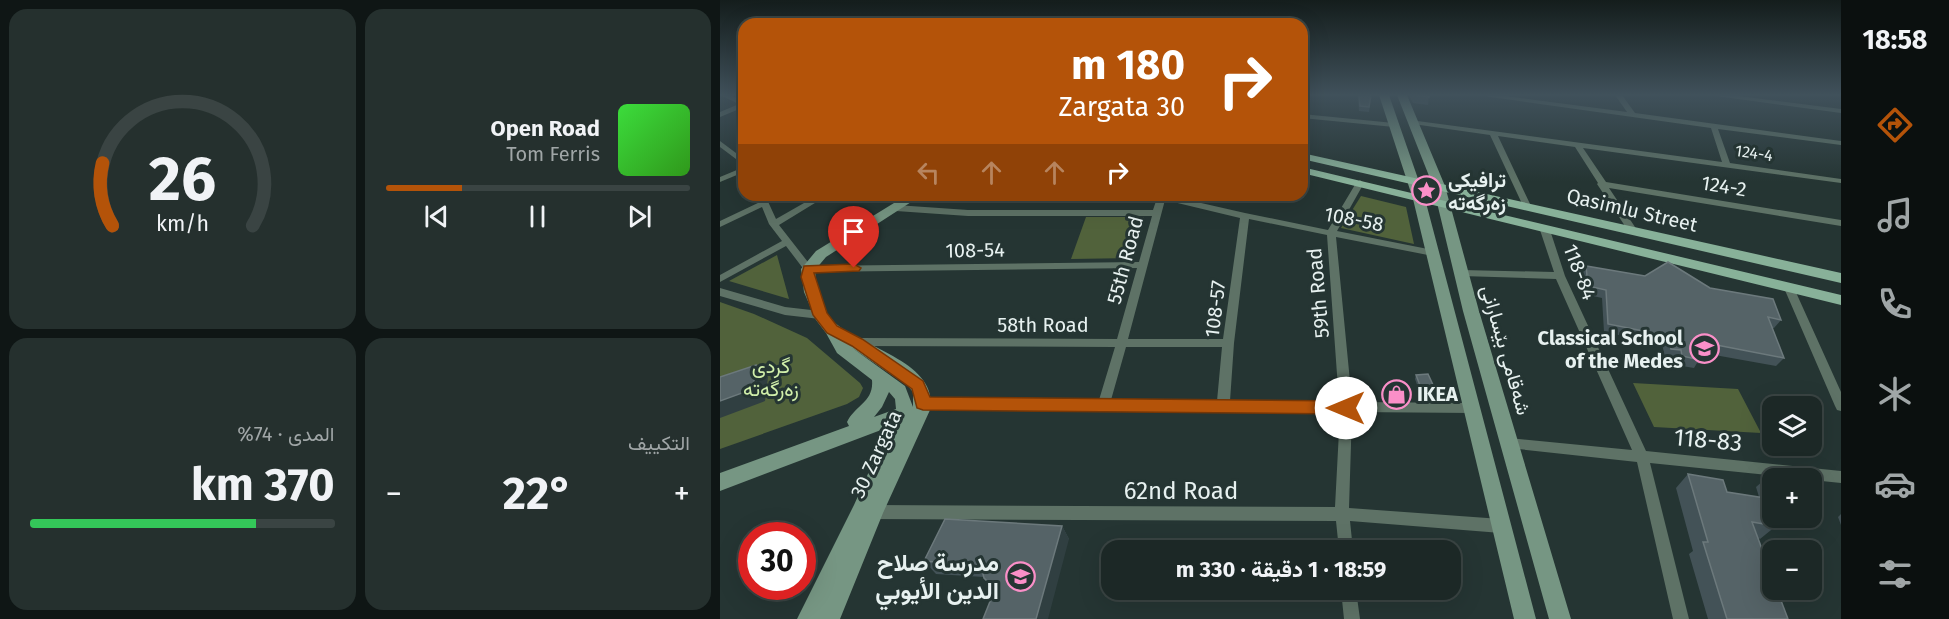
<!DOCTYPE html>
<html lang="ar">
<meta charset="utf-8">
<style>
:root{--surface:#1c2826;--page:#25302e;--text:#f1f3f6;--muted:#a0a6a7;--line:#3a4443;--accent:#b45309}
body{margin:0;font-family:"Fira Sans",Vazirmatn,sans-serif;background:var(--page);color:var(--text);direction:rtl;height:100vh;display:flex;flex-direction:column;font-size:22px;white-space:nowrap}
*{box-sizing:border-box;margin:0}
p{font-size:20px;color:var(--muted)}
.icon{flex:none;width:33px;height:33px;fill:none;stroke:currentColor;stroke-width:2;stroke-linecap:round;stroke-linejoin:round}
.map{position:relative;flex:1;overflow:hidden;direction:ltr}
.side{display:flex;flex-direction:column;gap:9px;padding:9px;background:#0f1615;width:720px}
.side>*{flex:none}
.guide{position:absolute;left:18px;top:18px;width:570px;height:183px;border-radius:18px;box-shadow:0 6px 24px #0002,0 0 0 2px var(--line);direction:rtl;background:#b45309;color:#fff;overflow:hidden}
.fabs{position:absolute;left:1042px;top:396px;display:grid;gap:12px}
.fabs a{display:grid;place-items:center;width:60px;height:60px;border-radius:12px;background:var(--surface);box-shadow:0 6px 24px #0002,0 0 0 2px var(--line);font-size:30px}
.speed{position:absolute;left:18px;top:522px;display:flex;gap:12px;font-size:30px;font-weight:700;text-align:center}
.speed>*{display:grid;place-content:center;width:78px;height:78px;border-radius:50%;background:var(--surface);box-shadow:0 6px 24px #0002,0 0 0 2px var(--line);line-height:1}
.speed .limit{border:9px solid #d22;background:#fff;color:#111}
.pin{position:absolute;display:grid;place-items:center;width:51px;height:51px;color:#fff;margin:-62px -26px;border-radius:50% 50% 50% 0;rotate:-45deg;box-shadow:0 0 6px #0007}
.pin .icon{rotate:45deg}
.me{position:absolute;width:66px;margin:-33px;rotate:270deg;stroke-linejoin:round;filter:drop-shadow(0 0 4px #0008)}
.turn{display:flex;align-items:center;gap:21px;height:126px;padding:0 24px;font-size:27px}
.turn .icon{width:78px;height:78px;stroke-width:2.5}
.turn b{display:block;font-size:42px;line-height:51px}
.lanes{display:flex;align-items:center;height:57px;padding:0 24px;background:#0003;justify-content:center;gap:30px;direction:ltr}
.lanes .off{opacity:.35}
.big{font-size:45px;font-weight:700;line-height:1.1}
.side .card{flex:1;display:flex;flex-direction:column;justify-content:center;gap:9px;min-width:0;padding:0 21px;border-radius:18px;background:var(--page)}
.side .dial{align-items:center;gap:0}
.dial svg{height:156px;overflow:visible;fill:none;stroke:var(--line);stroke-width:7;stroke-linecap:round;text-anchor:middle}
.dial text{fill:var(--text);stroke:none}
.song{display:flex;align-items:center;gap:18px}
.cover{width:72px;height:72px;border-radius:9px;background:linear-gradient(135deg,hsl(120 70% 55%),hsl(110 70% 35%))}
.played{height:6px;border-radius:3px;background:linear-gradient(90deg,var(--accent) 25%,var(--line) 25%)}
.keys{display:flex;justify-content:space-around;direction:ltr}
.heat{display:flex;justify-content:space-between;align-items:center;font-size:33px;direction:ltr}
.charge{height:9px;border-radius:4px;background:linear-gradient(90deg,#34c759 74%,var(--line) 0)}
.side .tiles{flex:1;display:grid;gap:9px;grid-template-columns:repeat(2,1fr)}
.trip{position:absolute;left:381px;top:540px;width:360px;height:60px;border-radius:18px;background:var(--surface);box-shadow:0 6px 24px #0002,0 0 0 2px var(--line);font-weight:700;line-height:60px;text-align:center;direction:rtl}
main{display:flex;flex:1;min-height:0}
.dock{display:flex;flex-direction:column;width:108px;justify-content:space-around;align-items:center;background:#0b100f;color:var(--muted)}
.dock .icon{width:42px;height:42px}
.dock .active{color:var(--accent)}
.dock b{font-size:27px;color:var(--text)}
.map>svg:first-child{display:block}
</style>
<main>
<nav class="dock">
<b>18:58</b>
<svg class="icon active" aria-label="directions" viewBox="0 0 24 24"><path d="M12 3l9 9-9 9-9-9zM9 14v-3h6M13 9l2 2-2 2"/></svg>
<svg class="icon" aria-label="music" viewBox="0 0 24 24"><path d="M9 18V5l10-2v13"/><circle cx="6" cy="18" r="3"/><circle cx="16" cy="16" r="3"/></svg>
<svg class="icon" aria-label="phone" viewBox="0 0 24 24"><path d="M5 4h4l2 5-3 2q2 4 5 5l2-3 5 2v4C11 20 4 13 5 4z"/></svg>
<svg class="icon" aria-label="climate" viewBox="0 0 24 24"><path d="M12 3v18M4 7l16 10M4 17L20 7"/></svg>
<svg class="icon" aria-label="car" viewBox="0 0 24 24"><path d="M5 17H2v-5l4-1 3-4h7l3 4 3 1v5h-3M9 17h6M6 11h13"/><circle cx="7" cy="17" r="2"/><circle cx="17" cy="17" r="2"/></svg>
<svg class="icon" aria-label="filters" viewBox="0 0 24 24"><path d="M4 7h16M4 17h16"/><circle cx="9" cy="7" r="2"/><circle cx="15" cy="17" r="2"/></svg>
</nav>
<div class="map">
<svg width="1121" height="619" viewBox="0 0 1121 619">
<rect width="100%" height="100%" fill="#253533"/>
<path fill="#51623b" d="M641,196L686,207L694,244L621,228Z
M366,217H424L413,258L351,259Z
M57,255L69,299L9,281Z
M0,302L34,314L87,338L140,383L143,388L139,397L127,404L0,449Z
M913,383L1018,389L1041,433L934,427Z"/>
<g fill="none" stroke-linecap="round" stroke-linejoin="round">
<path fill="#5e7266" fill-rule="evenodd" d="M0,95H10L24,101V107L0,117V112L19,104Z
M757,95H778L907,112L895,95H902L915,113L1121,141V145L998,129L1010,163L1121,179V183L863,148L886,182L1121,220V226L889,188L917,230L912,233L909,232L877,184L878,183L855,147L778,136L811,206L807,209L804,208L770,135L693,124H690V120L1002,162L991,128Z
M989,95H1011L1121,109V113Z
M582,114L674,123L678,125L674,127L582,118Z
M0,141L24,159V165L0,147Z
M24,167V172L0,182V177Z
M640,180L644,183L617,231L713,250L718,253L713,256L616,237L632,402L753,403L757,404L759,408L757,412L753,413L632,412L629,508L781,519L786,521L788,526L786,531L781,533L630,521L633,550H619L616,521L150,519L145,517L143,512L145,507L150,505L615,507L620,412L203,408L199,406L197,403L199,400L203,398L379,400L395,347L137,346L133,345L131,342L133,339L137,338L397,339L417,268L88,272L85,271L66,246L0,282V275L62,241L49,224L42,207L0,227V221L40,202L37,195H45L56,219L98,195H108L59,225L91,266L419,262L432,216H248L176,211L172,208L176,205L248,210H433L438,195H446L525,213L608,230L636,183ZM445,200L520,218L503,339H408ZM529,219L607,235L619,402L510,401L514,343ZM406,347H502L497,401L391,400Z
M825,227L830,230L845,276L926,451L1121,471V483L1092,480V478H1078L930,463L969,619H953L917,462L789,448L784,447L783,443L784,439L789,438L912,450L836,279L742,276L737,273L742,270L834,272L820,230Z
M1069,285L1074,288L1121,392V411L1117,410L1115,406L1064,288Z
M0,288L65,307L100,311L105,315L100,319L65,315L0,296Z
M621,590H636L640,619H624Z"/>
<path fill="#769683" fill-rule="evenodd" d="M659,95H669L705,199L816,619H794L693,199Z
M677,95H687L725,186L759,311L851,619H829L743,311L713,186Z
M187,195H202L106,257L95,270C96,286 100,305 110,318C135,347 220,360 210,410L163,513L120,619H77L134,505L169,427L0,491V473L129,426L127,422C135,405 154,402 152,380L117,353L106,333L96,320L84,292L81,269L96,251ZM131,347L188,386L193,392V407L185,386ZM169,392L175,399L176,409L154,417L162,407Z"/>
<path fill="#88b199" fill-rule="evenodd" d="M582,153L1121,273V283L582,159Z
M582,167L1121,295V305L582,173Z"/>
</g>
<path fill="#435257" d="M638,95H651L649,112L639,111Z
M689,95H709L708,105L693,103Z
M556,195H572L571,198Z
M866,266L990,288L1061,320L1054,328H1052L1064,358L1056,366L989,354V356L983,364L977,363L974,368L956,365L955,359L945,357L942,344L884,332L882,298L864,294L862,274Z
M696,375L714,387L713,391L700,393L695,379Z
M968,474L1007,492L1039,497L1036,487L1044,480L1053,481L1052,517L1056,526L1040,539L1038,538L1068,619H988L969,554L973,551L956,488Z
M1121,514V525L1118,517Z
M1055,518H1075L1071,521Z
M342,526L349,539L274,590L264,577L216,574L204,561Z"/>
<path fill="#303f41" d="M36,365L48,377L45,401L0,418V401Z
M342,526L349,539L328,619H316Z"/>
<path fill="#556367" stroke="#6c797c" stroke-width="1.5" d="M639,95H651L649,107L640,106Z
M694,95H709V97Z
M948,262L990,288L1053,299L1061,320L1048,317L1064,358L986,343L989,356L977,353L980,360L962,356L961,350L951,349L948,336L888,324L886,290L868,286L866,266L925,276Z
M36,365L33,389L0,401V377Z
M708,374L714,387L701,388L696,375Z
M968,474L1003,480L1007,492L1045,498L1056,526L1032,522L1053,579V590H1057L1068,619H1007L983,542H988Z
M1044,480L1053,481V507Z
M225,519L342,526L316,619H263L275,589L264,578L261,566L204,561Z"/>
<linearGradient id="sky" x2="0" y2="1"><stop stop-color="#141d1c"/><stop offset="0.52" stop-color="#40515b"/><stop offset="1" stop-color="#40515b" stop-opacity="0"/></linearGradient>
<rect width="1121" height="182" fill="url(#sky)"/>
<path fill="#b45309" stroke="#753606" stroke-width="1.5" d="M134,264L141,268L139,271L94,273L107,313L117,326L142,339L203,381L210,397L626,401L631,403L633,408L631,412L626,414L203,410L197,408L192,389L132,346L107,333L93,315L81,277L84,266Z"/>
<defs>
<symbol id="sight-ring" viewBox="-11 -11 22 22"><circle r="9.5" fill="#253533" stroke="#fa8fc8" stroke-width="1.5"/><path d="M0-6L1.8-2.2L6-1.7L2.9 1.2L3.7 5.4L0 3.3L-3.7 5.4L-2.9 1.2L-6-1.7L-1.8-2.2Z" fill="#fa8fc8"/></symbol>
<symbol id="school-ring" viewBox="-11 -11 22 22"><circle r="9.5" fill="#253533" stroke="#fa8fc8" stroke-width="1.5"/><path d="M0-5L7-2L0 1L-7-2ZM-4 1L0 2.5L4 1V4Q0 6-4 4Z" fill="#fa8fc8"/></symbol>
<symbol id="shop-ring" viewBox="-11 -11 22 22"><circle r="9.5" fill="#253533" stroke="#fa8fc8" stroke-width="1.5"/><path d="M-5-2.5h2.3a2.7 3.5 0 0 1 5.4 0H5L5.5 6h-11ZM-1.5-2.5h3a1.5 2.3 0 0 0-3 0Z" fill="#fa8fc8"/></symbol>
</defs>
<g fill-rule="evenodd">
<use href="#sight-ring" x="690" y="174" width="33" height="33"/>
<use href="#school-ring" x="968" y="332" width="33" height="33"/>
<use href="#shop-ring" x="660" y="378" width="33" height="33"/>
<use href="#school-ring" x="284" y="560" width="33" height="33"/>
</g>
<g text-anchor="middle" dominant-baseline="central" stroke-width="6" stroke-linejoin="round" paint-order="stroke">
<g font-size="16" fill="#e7f1f0" stroke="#253533">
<text transform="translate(1034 153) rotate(8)">124-4</text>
</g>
<g font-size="20" font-weight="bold" fill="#e7f1f0" stroke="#253533" text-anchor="start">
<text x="728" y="180">ترافیکی<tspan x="728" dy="23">زەرگەتە</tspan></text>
<text x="963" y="338" text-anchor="end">Classical School<tspan x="963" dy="23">of the Medes</tspan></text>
<text x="697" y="394">IKEA</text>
</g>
<g font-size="20" fill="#e7f1f0" stroke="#253533">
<text transform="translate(1004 186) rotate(9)">124-2</text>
<text transform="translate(912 210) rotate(13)">Qasimlu Street</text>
<text transform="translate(634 219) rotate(11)">108-58</text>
<text transform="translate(255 250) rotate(-1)">108-54</text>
<text transform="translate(405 260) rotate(-75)">55th Road</text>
<text transform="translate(860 272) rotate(69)">118-84</text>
<text transform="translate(598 293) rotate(-95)">59th Road</text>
<text transform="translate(495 309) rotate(-83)">108-57</text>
<text x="323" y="325">58th Road</text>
<text transform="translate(786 350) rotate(74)">شەقامی بێسارانی</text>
<text transform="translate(156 454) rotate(-65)">30 Zargata</text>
</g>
<g font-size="20" fill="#d1efaa" stroke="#253533">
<text x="51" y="366">گردی<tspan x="51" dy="23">زەرگەتە</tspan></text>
</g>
<g font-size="24" fill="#e7f1f0" stroke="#253533">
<text transform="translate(988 440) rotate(5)">118-83</text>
<text x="461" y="491">62nd Road</text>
</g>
<g font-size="24" font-weight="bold" fill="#e7f1f0" stroke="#253533" text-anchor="end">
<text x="279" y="563">مدرسة صلاح<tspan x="279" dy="28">الدين الأيوبي</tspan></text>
</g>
</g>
</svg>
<div class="fabs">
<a><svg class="icon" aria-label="layers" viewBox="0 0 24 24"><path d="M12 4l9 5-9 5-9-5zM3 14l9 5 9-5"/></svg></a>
<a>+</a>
<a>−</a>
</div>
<div class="speed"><div class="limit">30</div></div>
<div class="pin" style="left:134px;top:268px;background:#d93025"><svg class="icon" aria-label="arrive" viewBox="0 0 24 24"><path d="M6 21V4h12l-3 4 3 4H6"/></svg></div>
<svg class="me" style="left:626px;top:408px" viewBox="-20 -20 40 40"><circle r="19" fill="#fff"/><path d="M0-13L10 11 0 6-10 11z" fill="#b45309"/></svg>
<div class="trip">18:59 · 1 دقيقة · 330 m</div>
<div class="guide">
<div class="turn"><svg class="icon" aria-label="right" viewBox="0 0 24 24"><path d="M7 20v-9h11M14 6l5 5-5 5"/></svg><div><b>180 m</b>30 Zargata</div></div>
<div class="lanes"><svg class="icon off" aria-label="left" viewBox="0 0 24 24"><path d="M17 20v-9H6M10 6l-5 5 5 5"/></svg><svg class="icon off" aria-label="ahead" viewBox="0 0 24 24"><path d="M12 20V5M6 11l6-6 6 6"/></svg><svg class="icon off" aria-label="ahead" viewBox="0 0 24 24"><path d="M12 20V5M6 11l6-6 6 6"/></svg><svg class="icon" aria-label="right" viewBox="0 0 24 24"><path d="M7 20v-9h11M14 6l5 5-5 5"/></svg></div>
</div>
</div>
<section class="side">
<div class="tiles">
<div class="card">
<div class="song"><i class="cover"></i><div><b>Open Road</b><p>Tom Ferris</p></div></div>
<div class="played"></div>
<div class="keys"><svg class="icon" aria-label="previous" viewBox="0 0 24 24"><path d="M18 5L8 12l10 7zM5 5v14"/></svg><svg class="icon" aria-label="pause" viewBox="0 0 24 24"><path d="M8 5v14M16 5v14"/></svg><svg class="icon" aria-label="next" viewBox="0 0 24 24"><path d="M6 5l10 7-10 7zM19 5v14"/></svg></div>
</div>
<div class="card dial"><svg viewBox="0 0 100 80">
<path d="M14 69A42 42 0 1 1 86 69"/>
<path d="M14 69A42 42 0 0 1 9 37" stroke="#b45309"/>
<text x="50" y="56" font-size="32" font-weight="700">26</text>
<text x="50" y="72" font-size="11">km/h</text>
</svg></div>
<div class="card"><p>التكييف</p>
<div class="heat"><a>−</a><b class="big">22°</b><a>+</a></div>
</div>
<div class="card"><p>المدى · 74%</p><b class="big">370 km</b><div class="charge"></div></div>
</div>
</section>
</main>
